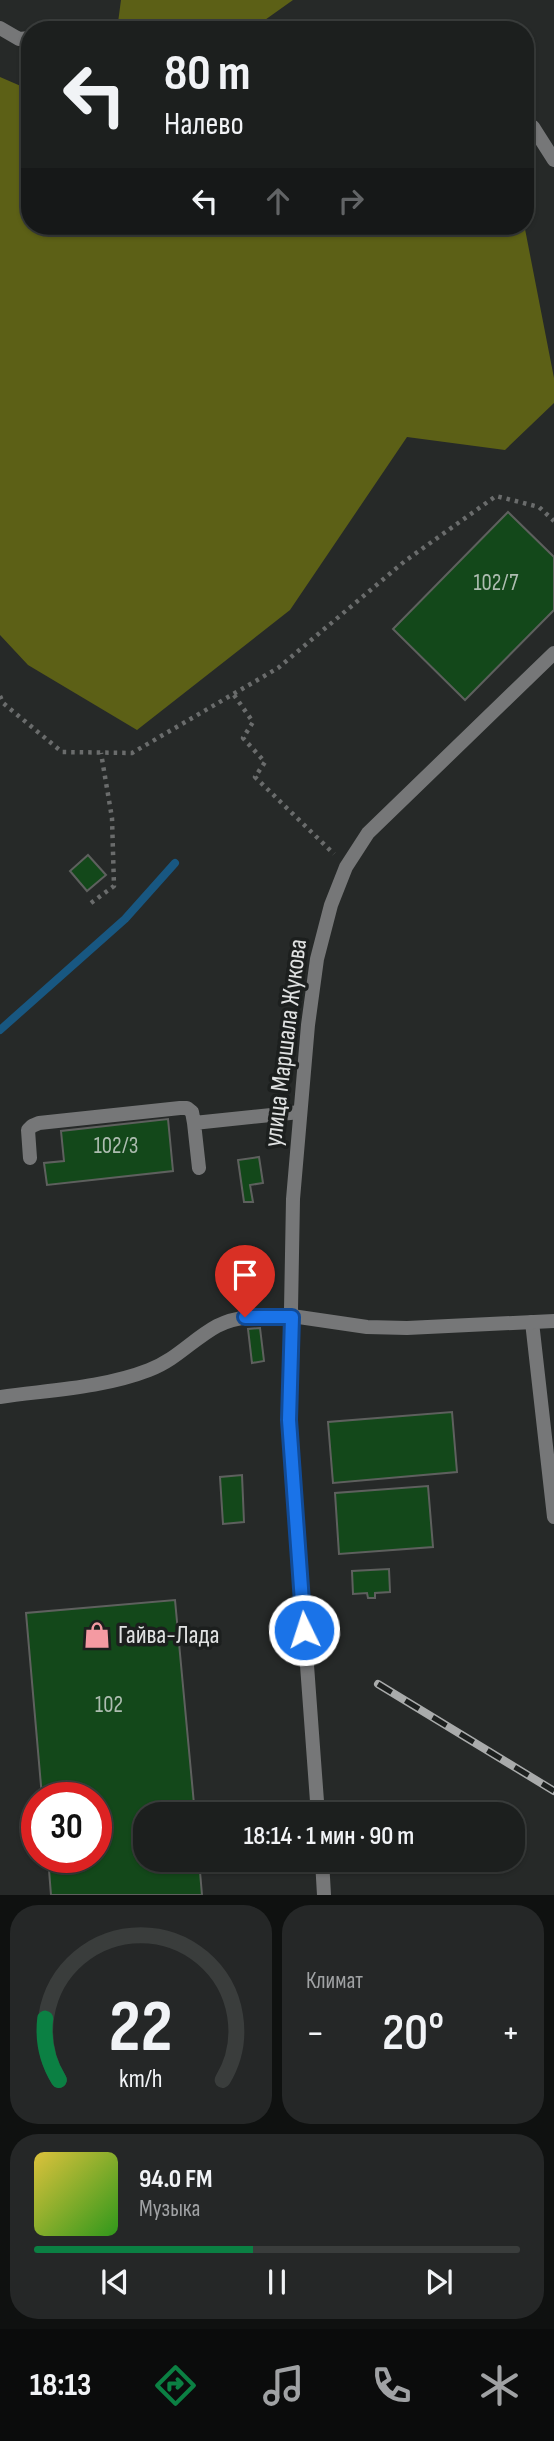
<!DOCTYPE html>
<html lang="ru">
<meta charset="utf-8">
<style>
:root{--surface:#1c1f1e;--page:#252727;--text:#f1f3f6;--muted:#a0a2a4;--line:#3a3d3c;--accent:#0b8043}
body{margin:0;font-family:"Sofia Sans Condensed",sans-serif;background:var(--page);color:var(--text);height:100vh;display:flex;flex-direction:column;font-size:26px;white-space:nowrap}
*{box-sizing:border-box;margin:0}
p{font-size:23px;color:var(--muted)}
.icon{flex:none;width:38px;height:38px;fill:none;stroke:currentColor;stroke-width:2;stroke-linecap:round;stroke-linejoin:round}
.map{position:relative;height:1895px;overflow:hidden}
.sheet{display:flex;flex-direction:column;gap:10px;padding:10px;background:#0f1110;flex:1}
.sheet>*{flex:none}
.top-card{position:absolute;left:21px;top:21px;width:513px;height:214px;border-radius:28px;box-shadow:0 2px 5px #0004,0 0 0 2px var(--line);background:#1c1f1e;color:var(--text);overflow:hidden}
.speed{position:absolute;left:21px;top:1782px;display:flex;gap:14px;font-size:35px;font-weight:700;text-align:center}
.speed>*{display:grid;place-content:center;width:91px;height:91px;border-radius:50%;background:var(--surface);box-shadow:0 2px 5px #0004,0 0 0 2px var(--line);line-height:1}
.speed .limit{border:10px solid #d22;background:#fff;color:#111}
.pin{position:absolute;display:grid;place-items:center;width:60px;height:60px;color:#fff;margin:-72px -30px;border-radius:50% 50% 50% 0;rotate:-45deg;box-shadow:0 0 7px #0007}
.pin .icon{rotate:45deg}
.me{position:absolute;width:77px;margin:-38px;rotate:356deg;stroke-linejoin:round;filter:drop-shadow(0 0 5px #0008)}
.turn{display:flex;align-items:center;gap:24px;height:147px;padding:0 28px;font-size:32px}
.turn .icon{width:91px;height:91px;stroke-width:2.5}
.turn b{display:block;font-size:49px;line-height:60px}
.lanes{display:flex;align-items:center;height:66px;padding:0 28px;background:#0003;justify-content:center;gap:35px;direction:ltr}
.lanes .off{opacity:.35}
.big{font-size:52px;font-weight:600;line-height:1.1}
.sheet .widget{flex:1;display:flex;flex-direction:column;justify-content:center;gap:10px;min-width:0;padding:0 24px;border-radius:28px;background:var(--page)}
.sheet .dial{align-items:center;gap:0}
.dial svg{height:182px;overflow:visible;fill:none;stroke:var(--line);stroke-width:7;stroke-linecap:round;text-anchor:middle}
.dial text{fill:var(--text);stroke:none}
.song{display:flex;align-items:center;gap:21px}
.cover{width:84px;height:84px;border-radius:10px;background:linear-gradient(135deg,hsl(50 70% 55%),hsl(110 70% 35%))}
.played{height:7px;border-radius:4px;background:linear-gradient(90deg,var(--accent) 45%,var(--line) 45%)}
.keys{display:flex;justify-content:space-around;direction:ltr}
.heat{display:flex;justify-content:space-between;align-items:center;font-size:38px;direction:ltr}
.sheet .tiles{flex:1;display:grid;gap:10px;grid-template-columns:1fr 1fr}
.widget:last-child{grid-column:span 2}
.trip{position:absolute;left:133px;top:1802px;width:392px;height:70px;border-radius:28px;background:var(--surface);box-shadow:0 2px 5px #0004,0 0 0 2px var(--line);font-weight:600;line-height:70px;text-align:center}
.tab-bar{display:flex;height:112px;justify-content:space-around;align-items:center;background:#0b0c0c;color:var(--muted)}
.tab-bar .icon{width:49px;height:49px}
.tab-bar .current{color:var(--accent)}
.tab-bar b{font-size:32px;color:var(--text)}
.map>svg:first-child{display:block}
</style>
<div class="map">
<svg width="554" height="1895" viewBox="0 0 554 1895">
<rect width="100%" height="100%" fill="#262928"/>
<path fill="#5c6016" d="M121,0H293L251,30H117Z
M0,77L30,90V226H522L525,229L554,378V403L505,450L407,437L290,610L137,730L28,665L0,635Z"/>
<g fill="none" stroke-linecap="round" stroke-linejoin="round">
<path stroke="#185781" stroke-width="8" d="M0,1030L125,919L175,863"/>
</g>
<path fill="#13481a" stroke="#5e605e" stroke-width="2" d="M508,512L554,557V610L465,700L393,629Z
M88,855L106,875L87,891L70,871Z
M168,1119L173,1171L47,1185L44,1163L64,1161L61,1131Z
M259,1157L263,1183L250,1185L253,1202H244L238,1160Z
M260,1328L264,1361L252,1363L248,1329Z
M452,1412L457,1472L333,1483L328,1422Z
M242,1475L244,1522L223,1524L220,1477Z
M428,1486L433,1547L339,1554L335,1493Z
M389,1569L390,1592L375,1593V1598H368L367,1593L353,1594L352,1571Z
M175,1600L195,1815H145V1860H199L202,1895H51L48,1857H96V1797H42L26,1613Z"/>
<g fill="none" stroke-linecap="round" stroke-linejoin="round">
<path stroke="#6a6c6c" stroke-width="4.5" stroke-dasharray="3.5 5" stroke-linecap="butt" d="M234,695L253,722L243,738L265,762L255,777L334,854
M0,696L3,703L62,752L132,753L278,668L405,561L496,496L539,507L554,521
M91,903L114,886L112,818L101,753"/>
<path stroke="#767778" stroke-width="14" d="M0,28L19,39L30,38
M525,126L533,127L554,160
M194,1123L199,1168
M30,1158L28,1130L32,1126L39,1123L180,1108H187L192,1112L194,1123L300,1112
M532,1322L554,1517
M0,1397C49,1390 103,1388 149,1370C176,1360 193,1339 217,1326C240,1314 267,1316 292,1316"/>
<path stroke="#767778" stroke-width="14" d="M292,1316L367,1327L407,1328L554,1321
M318,1815L289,1420L293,1199L308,1025L317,959L331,905L346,867L368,833L554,653
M322,1860L324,1895"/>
<defs>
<path id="rail" d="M378,1684L554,1791"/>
</defs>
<use href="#rail" stroke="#a9abab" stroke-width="8"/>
<use href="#rail" stroke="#1c1f1e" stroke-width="5" stroke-dasharray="16" stroke-linecap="butt"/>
</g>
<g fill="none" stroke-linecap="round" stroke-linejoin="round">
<defs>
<path id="route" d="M245,1317H292L289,1420L304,1630"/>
</defs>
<use href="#route" stroke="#114b97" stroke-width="18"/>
<use href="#route" stroke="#1a73e8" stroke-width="12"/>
</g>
<defs>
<symbol id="shop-bare" viewBox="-9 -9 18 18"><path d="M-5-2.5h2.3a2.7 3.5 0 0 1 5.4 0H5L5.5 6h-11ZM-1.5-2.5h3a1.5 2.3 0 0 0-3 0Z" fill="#f49aa2" stroke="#1c1f1e" stroke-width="2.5" paint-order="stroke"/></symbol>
</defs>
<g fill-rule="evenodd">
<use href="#shop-bare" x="78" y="1616" width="38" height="38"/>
</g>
<g text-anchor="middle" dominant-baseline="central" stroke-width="7" stroke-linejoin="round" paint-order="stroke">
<g font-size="23" fill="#adbcb0">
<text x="496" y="583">102/7</text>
<text x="116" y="1146">102/3</text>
<text x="109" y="1705">102</text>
</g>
<g font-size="26" fill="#e0e2e2" stroke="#1c1f1e">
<text transform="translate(286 1043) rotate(-83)">улица Маршала Жукова</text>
</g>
<g font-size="26" fill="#e0e2e2" stroke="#1c1f1e" text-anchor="start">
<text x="118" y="1635">Гайва-Лада</text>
</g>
</g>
</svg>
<div class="speed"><div class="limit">30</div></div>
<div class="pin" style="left:245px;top:1317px;background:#d93025"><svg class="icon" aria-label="arrive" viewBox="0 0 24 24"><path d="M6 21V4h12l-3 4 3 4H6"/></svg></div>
<svg class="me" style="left:304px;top:1630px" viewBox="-20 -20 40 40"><circle r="17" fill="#1a73e8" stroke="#fff" stroke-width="3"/><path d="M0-11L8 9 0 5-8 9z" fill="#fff"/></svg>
<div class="trip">18:14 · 1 мин · 90 m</div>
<div class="top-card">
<div class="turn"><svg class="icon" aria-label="left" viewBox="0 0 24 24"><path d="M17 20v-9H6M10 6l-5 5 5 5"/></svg><div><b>80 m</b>Налево</div></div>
<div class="lanes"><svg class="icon" aria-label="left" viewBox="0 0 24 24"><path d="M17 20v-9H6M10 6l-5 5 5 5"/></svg><svg class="icon off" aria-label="ahead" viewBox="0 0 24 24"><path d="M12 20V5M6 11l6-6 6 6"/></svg><svg class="icon off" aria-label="right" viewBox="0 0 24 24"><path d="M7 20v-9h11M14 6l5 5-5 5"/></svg></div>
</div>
</div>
<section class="sheet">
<div class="tiles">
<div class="widget dial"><svg viewBox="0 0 100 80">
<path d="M14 69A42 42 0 1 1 86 69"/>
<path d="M14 69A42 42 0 0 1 8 42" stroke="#0b8043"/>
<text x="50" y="56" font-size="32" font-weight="700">22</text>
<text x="50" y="72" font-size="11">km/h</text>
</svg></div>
<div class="widget"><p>Климат</p>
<div class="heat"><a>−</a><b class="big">20°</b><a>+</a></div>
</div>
<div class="widget">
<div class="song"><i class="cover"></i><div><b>94.0 FM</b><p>Музыка</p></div></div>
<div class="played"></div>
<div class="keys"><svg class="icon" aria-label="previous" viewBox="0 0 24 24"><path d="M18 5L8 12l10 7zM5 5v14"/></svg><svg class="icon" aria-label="pause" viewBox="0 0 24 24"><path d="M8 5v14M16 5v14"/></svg><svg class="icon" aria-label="next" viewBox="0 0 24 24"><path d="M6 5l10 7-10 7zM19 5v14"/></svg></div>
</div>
</div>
</section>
<nav class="tab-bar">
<b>18:13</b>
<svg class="icon current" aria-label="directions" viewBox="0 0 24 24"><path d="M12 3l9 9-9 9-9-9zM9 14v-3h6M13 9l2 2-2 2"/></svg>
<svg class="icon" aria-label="music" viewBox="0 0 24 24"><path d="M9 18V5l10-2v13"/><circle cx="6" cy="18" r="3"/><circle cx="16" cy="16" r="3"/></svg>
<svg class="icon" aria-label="phone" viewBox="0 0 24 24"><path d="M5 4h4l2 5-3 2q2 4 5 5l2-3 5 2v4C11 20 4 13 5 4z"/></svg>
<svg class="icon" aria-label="climate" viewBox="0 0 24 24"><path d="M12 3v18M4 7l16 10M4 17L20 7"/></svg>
</nav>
